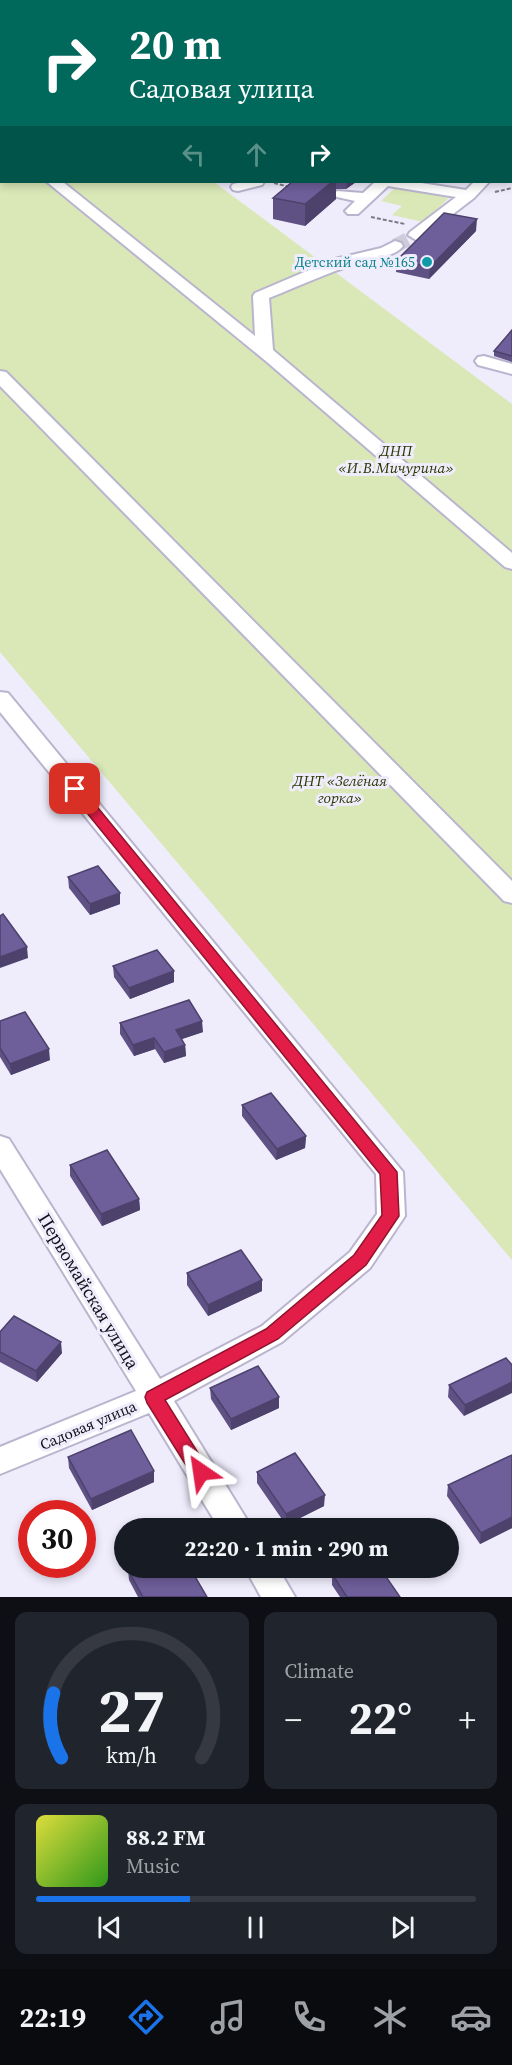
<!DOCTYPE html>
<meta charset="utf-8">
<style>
:root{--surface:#171b24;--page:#20242c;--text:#f1f3f6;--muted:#9ea1a6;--line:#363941;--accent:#1a73e8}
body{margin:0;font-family:"Source Serif 4",serif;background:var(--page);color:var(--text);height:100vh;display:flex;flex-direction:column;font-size:22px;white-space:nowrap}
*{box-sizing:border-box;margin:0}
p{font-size:20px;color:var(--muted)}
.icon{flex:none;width:33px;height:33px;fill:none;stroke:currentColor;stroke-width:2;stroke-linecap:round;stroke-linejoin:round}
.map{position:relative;height:1597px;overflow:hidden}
.drawer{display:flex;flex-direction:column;gap:15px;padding:15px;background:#0d0f14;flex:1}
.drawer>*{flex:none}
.guide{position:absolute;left:0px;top:0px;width:513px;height:183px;box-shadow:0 3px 9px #0003;background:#00695c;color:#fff;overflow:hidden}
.speed{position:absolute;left:18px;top:1500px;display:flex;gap:12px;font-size:30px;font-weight:700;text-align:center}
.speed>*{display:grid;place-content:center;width:78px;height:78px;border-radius:50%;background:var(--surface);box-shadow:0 3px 9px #0003;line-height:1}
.speed .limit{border:9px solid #d22;background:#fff;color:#111}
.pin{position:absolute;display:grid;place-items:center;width:51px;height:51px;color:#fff;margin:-26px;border-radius:12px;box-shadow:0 3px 9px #0006}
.me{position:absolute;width:66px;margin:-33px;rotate:328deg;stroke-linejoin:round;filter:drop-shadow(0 0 4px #0008)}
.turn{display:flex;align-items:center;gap:21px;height:126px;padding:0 30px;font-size:27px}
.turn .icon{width:78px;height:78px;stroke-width:2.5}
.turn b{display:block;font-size:42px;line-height:51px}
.lanes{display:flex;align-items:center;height:57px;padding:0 30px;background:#0003;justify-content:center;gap:30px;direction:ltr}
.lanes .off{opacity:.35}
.big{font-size:45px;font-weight:700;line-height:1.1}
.drawer .tile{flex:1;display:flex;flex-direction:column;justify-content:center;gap:9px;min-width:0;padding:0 21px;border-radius:12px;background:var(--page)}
.drawer .dial{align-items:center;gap:0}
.dial svg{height:156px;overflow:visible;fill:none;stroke:var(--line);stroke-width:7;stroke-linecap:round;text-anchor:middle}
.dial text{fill:var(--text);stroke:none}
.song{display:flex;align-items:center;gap:18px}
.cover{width:72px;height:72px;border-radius:9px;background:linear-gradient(135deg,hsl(60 70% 55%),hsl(110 70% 35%))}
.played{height:6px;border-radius:3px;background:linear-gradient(90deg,var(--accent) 35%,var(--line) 35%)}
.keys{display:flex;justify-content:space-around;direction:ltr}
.heat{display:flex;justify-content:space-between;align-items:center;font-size:33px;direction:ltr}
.drawer .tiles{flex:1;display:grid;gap:15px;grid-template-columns:1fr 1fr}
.tile:last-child{grid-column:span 2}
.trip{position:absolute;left:114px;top:1518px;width:345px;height:60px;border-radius:30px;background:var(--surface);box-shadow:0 3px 9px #0003;font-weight:700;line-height:60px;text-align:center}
.tabs{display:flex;height:96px;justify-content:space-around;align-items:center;background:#090b0e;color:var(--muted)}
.tabs .icon{width:42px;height:42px}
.tabs .on{color:var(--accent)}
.tabs b{font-size:27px;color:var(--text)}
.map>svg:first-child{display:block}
</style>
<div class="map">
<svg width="512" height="1597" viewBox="0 0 512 1597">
<rect width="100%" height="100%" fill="#efecfc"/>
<path fill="#dae8b7" d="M0,70L2,182H214L512,404V1260L0,652Z
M396,187L449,198L423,222L392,215L402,206L381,201Z"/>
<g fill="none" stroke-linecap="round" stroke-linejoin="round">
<path stroke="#cecbda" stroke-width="14" stroke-dasharray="14 7" stroke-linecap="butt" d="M395,246L416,235"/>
<defs>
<path id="minor" d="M0,0H11L12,2H2V5Z
M38,0H51L37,2Z
M127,0H143L126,2Z
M288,0H301L302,2H289Z
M2,45V54H0V46Z
M0,133H2V142H0Z
M47,182H63L255,336L253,296L255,293L335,259L381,248L395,241L401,243L403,246C396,255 384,256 374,259C337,268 304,284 269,298L273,350L512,553V569L505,567L267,362Z
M242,182H264L262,185L238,191L233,190L231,187L233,184Z
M375,182H415L466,190L474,182H489L474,198L422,238L416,240L408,235L410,232L456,197L388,186L358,214H348L345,211L355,201L337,197L334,194L337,191L363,193Z
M484,356L512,364V374L478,365L475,361L478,357Z
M0,371L6,372L512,881V903L504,901L0,386Z
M0,692L8,693L403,1172L405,1216L370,1268L282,1342L174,1401L252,1528H219L149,1413L0,1474V1447L136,1391L0,1169V1136L9,1139L160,1379L262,1326L350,1252L377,1214L376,1174L0,712Z
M245,1568H278L295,1597H261Z"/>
</defs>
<use href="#minor" stroke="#bab5ce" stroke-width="4"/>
<path stroke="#7d7a87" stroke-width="2" stroke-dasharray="4 2" stroke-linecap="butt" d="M274,183L290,187
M495,192L512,188
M371,217L405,224"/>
<use href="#minor" fill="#fff" fill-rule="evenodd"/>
</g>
<path fill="#5f5184" d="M393,0H452L450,2H401Z
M292,182H356L346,189H336V199L305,226L273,219V198Z
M476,231L429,279L396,272L397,260Z
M512,330V362L494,356V351Z
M68,877L120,904L90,915L69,888Z
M113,966L174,971V982L130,999L114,977Z
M0,1021L50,1060L11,1075L0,1057Z
M120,1023L203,1032L182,1039L185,1045L186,1056L164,1063L155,1049L134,1056L120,1034Z
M242,1105L306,1136L305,1148L276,1160L242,1116Z
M70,1165L139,1199L140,1210L102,1226L70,1176Z
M187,1273L262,1280V1291L208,1316L187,1285Z
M0,1332L62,1353L37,1382L0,1362Z
M506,1358L464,1416L448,1397L449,1385Z
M210,1388L279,1397V1408L231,1430L211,1399Z
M512,1455V1528L480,1544L447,1496L448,1485Z
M68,1457L154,1482L92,1510L69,1468Z
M257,1472L324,1506L286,1525L257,1483Z
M128,1570L207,1597H138L129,1580Z
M332,1574L400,1597H340L332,1585Z"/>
<path fill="#4d426c" d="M442,0H452L450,2H442Z
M332,182H336V199L305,226V204Z
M347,182H356L346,189Z
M477,219L476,231L429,279L430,267Z
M120,893V904L90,915V904Z
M27,947L28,958L0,968V957Z
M174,971V982L130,999L129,988Z
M202,1021L203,1032L176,1041V1030Z
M154,1038L155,1049L134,1056L133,1045Z
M185,1045L186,1056L164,1063V1052Z
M49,1049L50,1060L11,1075L10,1064Z
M306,1136L305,1148L276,1160L277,1149Z
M139,1199L140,1210L102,1226L101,1214Z
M262,1280V1291L208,1316V1305Z
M61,1342L62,1353L37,1382L36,1371Z
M512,1382V1393L464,1416L465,1405Z
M279,1397V1408L231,1430V1419Z
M154,1471V1482L92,1510L91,1499Z
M325,1495L324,1506L286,1525V1514Z
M512,1517V1528L480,1544L481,1533Z"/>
<path fill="#6e5e9a" stroke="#4d426c" stroke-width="1.5" d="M292,182H332L305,204L273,198Z
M444,213L477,219L430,267L397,260Z
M512,330V356L494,351Z
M98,866L120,893L90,904L68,877Z
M3,914L27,947L0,957V916Z
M157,950L174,971L129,988L113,966Z
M189,1000L202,1021L176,1030L185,1045L164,1052L154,1038L133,1045L120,1023Z
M25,1012L49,1049L10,1064L0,1048V1021Z
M271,1093L306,1136L277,1149L242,1105Z
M107,1150L139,1199L101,1214L70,1165Z
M241,1250L262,1280L208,1305L187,1273Z
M14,1316L61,1342L36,1371L0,1352V1332Z
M506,1358L512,1365V1382L465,1405L449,1385Z
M258,1366L279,1397L231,1419L210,1388Z
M131,1430L154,1471L91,1499L68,1457Z
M295,1453L325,1495L286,1514L257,1472Z
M512,1455V1517L481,1533L448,1485Z
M133,1568H190L207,1597H143L128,1570Z
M345,1568H380L400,1597H347L332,1574Z"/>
<path fill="#e11d48" stroke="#92132f" stroke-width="1.5" d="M75,785L80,786L397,1172L399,1216L366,1265L278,1339L165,1400L210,1472L207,1478L201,1480L194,1478L147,1403L145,1397L147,1392L266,1329L354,1255L382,1215L380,1174L70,792L68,789L70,786Z"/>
<circle fill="#0f9aa8" stroke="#efecfc" stroke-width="2" cx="427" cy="262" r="6"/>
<g text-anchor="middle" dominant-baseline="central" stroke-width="6" stroke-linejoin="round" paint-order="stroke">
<g font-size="14" fill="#0d838f" stroke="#efecfc" text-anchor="end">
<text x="415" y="262">Детский сад №165</text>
</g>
<g font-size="15" font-style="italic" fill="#2c3701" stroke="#efecfc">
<text x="396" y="450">ДНП<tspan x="396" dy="17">«И.В.Мичурина»</tspan></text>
<text x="340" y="780">ДНТ «Зелёная<tspan x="340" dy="17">горка»</tspan></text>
</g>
<g font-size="15" fill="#121019" stroke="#efecfc">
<text transform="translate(88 1425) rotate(-23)">Садовая улица</text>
</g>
<g font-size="18" fill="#121019" stroke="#efecfc">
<text transform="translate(89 1291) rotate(59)">Первомайская улица</text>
</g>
</g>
</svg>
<div class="speed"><div class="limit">30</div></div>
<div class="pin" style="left:75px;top:789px;background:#d93025"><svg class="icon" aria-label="arrive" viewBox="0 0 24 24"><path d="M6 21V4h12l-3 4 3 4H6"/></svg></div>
<svg class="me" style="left:201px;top:1472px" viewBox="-20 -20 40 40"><path d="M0-17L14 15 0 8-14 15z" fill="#e11d48" stroke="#fff" stroke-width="4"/></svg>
<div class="trip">22:20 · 1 min · 290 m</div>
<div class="guide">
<div class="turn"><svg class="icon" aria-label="right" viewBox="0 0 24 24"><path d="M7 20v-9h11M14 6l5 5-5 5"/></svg><div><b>20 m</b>Садовая улица</div></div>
<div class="lanes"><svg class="icon off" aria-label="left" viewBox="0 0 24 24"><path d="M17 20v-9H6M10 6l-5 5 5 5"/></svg><svg class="icon off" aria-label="ahead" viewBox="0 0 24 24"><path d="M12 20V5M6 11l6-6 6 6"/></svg><svg class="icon" aria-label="right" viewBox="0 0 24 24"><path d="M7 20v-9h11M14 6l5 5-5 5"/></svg></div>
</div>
</div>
<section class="drawer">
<div class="tiles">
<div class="tile dial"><svg viewBox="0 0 100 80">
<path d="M14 69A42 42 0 1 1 86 69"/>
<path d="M14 69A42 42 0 0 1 10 36" stroke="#1a73e8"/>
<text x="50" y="56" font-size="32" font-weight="700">27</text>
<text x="50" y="72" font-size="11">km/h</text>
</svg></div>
<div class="tile"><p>Climate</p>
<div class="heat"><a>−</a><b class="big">22°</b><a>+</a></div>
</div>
<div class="tile">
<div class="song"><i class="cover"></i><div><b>88.2 FM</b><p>Music</p></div></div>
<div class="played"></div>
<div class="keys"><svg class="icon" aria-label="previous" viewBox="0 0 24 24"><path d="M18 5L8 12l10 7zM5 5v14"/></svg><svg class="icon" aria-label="pause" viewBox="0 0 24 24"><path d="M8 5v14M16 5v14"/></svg><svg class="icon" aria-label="next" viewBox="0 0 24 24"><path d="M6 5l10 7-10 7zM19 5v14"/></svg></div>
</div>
</div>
</section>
<nav class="tabs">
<b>22:19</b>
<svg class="icon on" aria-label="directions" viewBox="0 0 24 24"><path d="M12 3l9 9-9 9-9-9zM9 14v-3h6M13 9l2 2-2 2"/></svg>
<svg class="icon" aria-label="music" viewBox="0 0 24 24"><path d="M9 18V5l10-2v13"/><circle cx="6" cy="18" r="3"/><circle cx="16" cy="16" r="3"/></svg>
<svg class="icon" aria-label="phone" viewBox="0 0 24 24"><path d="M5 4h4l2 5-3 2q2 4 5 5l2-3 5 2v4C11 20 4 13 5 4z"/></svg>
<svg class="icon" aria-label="climate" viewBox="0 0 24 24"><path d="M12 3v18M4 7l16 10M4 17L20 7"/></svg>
<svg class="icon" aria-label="car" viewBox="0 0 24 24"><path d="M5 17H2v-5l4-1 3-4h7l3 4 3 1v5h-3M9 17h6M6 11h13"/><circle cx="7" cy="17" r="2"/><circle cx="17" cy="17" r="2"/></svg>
</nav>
